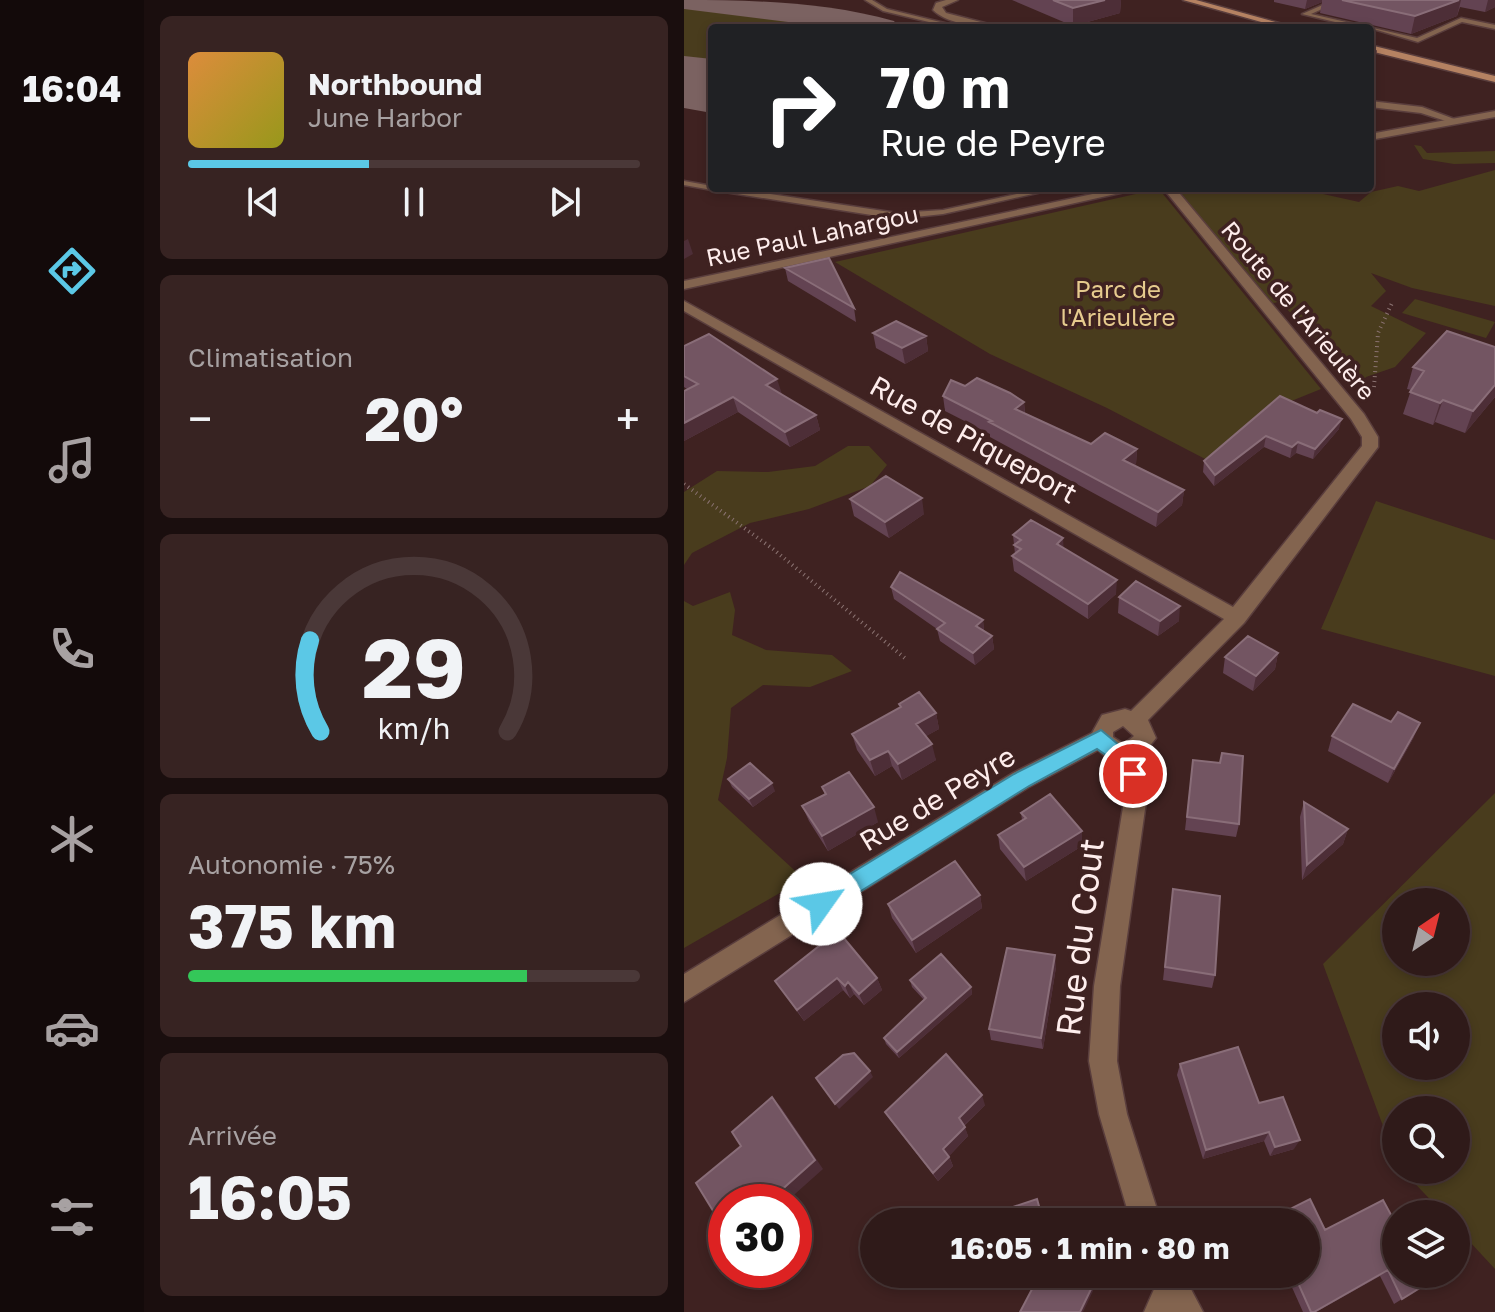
<!DOCTYPE html>
<html lang="fr">
<meta charset="utf-8">
<style>
:root{--surface:#2f1a19;--page:#372322;--text:#f1f3f6;--muted:#a7a1a2;--line:#4a3838;--accent:#5bc8e6}
body{margin:0;font-family:"Golos Text",sans-serif;background:var(--page);color:var(--text);height:100vh;display:flex;flex-direction:column;font-size:30px;white-space:nowrap}
*{box-sizing:border-box;margin:0}
p{font-size:26px;color:var(--muted)}
.icon{flex:none;width:44px;height:44px;fill:none;stroke:currentColor;stroke-width:2;stroke-linecap:round;stroke-linejoin:round}
.map{position:relative;flex:1;overflow:hidden}
.side{display:flex;flex-direction:column;gap:16px;padding:16px;background:#1a0e0e;width:540px}
.side>*{flex:none}
.banner{position:absolute;left:24px;top:24px;width:666px;height:168px;border-radius:8px;box-shadow:0 4px 12px #0003,0 0 0 2px var(--line);background:#202124;color:#fff;overflow:hidden}
.needle{width:52px;rotate:35deg}
.buttons{position:absolute;left:698px;top:888px;display:grid;gap:16px}
.buttons a{display:grid;place-items:center;width:88px;height:88px;border-radius:50%;background:var(--surface);box-shadow:0 4px 12px #0003,0 0 0 2px var(--line);font-size:40px}
.speed{position:absolute;left:24px;top:1184px;display:flex;gap:16px;font-size:40px;font-weight:700;text-align:center}
.speed>*{display:grid;place-content:center;width:104px;height:104px;border-radius:50%;background:var(--surface);box-shadow:0 4px 12px #0003,0 0 0 2px var(--line);line-height:1}
.speed .limit{border:12px solid #d22;background:#fff;color:#111}
.pin{position:absolute;display:grid;place-items:center;width:68px;height:68px;color:#fff;margin:-34px;border:4px solid #fff;border-radius:50%;box-shadow:0 2px 8px #0007}
.me{position:absolute;width:88px;margin:-44px;rotate:58deg;stroke-linejoin:round;filter:drop-shadow(0 0 6px #0008)}
.turn{display:flex;align-items:center;gap:28px;height:168px;padding:0 40px;font-size:36px}
.turn .icon{width:104px;height:104px;stroke-width:2.5}
.turn b{display:block;font-size:56px;line-height:68px}
.big{font-size:60px;font-weight:700;line-height:1.1}
.side .tile{flex:1;display:flex;flex-direction:column;justify-content:center;gap:12px;min-width:0;padding:0 28px;border-radius:12px;background:var(--page)}
.side .dial{align-items:center;gap:0}
.dial svg{height:208px;overflow:visible;fill:none;stroke:var(--line);stroke-width:7;stroke-linecap:round;text-anchor:middle}
.dial text{fill:var(--text);stroke:none}
.song{display:flex;align-items:center;gap:24px}
.cover{width:96px;height:96px;border-radius:12px;background:linear-gradient(135deg,hsl(30 70% 55%),hsl(60 70% 35%))}
.played{height:8px;border-radius:4px;background:linear-gradient(90deg,var(--accent) 40%,var(--line) 40%)}
.keys{display:flex;justify-content:space-around;direction:ltr}
.heat{display:flex;justify-content:space-between;align-items:center;font-size:44px;direction:ltr}
.charge{height:12px;border-radius:6px;background:linear-gradient(90deg,#34c759 75%,var(--line) 0)}
.trip{position:absolute;left:176px;top:1208px;width:460px;height:80px;border-radius:40px;background:var(--surface);box-shadow:0 4px 12px #0003,0 0 0 2px var(--line);font-weight:700;line-height:80px;text-align:center}
main{display:flex;flex:1;min-height:0}
.dock{display:flex;flex-direction:column;width:144px;justify-content:space-around;align-items:center;background:#130a0a;color:var(--muted)}
.dock .icon{width:56px;height:56px}
.dock .current{color:var(--accent)}
.dock b{font-size:36px;color:var(--text)}
.map>svg:first-child{display:block}
</style>
<main>
<nav class="dock">
<b>16:04</b>
<svg class="icon current" aria-label="directions" viewBox="0 0 24 24"><path d="M12 3l9 9-9 9-9-9zM9 14v-3h6M13 9l2 2-2 2"/></svg>
<svg class="icon" aria-label="music" viewBox="0 0 24 24"><path d="M9 18V5l10-2v13"/><circle cx="6" cy="18" r="3"/><circle cx="16" cy="16" r="3"/></svg>
<svg class="icon" aria-label="phone" viewBox="0 0 24 24"><path d="M5 4h4l2 5-3 2q2 4 5 5l2-3 5 2v4C11 20 4 13 5 4z"/></svg>
<svg class="icon" aria-label="climate" viewBox="0 0 24 24"><path d="M12 3v18M4 7l16 10M4 17L20 7"/></svg>
<svg class="icon" aria-label="car" viewBox="0 0 24 24"><path d="M5 17H2v-5l4-1 3-4h7l3 4 3 1v5h-3M9 17h6M6 11h13"/><circle cx="7" cy="17" r="2"/><circle cx="17" cy="17" r="2"/></svg>
<svg class="icon" aria-label="filters" viewBox="0 0 24 24"><path d="M4 7h16M4 17h16"/><circle cx="9" cy="7" r="2"/><circle cx="15" cy="17" r="2"/></svg>
</nav>
<section class="side">
<div class="tile">
<div class="song"><i class="cover"></i><div><b>Northbound</b><p>June Harbor</p></div></div>
<div class="played"></div>
<div class="keys"><svg class="icon" aria-label="previous" viewBox="0 0 24 24"><path d="M18 5L8 12l10 7zM5 5v14"/></svg><svg class="icon" aria-label="pause" viewBox="0 0 24 24"><path d="M8 5v14M16 5v14"/></svg><svg class="icon" aria-label="next" viewBox="0 0 24 24"><path d="M6 5l10 7-10 7zM19 5v14"/></svg></div>
</div>
<div class="tile"><p>Climatisation</p>
<div class="heat"><a>−</a><b class="big">20°</b><a>+</a></div>
</div>
<div class="tile dial"><svg viewBox="0 0 100 80">
<path d="M14 69A42 42 0 1 1 86 69"/>
<path d="M14 69A42 42 0 0 1 10 34" stroke="#5bc8e6"/>
<text x="50" y="56" font-size="32" font-weight="700">29</text>
<text x="50" y="72" font-size="11">km/h</text>
</svg></div>
<div class="tile"><p>Autonomie · 75%</p><b class="big">375 km</b><div class="charge"></div></div>
<div class="tile"><p>Arrivée</p><b class="big">16:05</b></div>
</section>
<div class="map">
<svg width="811" height="1312" viewBox="0 0 811 1312">
<rect width="100%" height="100%" fill="#3f2221"/>
<path fill="#493c1d" fill-rule="evenodd" d="M0,5L162,24L182,28H28V69L0,65Z
M730,145L737,146L743,153L811,151V163L770,164L739,159Z
M811,170V306L728,288L687,273L702,291L687,306L742,333L711,367L682,377L677,383L661,382L652,371L658,366L596,302L589,303L491,188H612L675,202L687,192L714,186L735,191Z
M465,191L479,194L637,389L595,406L527,462L423,408L306,354L151,262Z
M731,299L811,322L802,338L718,313Z
M164,446H185L203,465L186,486L125,509L66,523L8,553L0,565V492L33,471L84,472L131,466Z
M692,501L811,540V676L637,629Z
M46,592L51,610L48,635L82,650L148,655L168,671L126,687L79,685L47,708L43,758L34,800L120,879L0,948V601L9,606Z
M811,793V1269L772,1227V1214H760L718,1170H772V1110H712V1161L639,964ZM712,902H772V962H712ZM712,1006H772V1066H712Z"/>
<g fill="none" stroke-linecap="round" stroke-linejoin="round">
<path fill="#7b6261" fill-rule="evenodd" d="M0,0C70,0 142,2 210,21L215,28H152L0,9Z"/>
<path fill="#7b6261" fill-rule="evenodd" d="M0,56L28,59V113L0,108Z"/>
<defs>
<path id="service" d="M181,0H188L203,9L281,28H270L199,11Z
M650,0H658L627,14L733,38L777,18L811,25V29L778,22L734,42L686,28H676L618,14Z
M0,181L28,186V188H46L213,213L259,210L361,188H376L259,214L213,219L28,190L0,185Z"/>
<path id="minor" d="M262,0H274L258,7L262,13L320,28C300,28 264,25 249,10L252,3Z
M686,101L738,107L773,120L768,123L737,113L686,107Z
M479,188H491L680,414L694,437V447L560,623L464,720L472,738L457,757L463,795L436,986L433,1061L443,1114L477,1222H447L415,1114L405,1061L410,986L441,795L435,761L423,758L414,750L345,787L0,1002V974L329,773L408,733L418,715L441,709L447,711L540,619L0,311V301L549,607L678,446V437L667,419ZM439,726L450,736L440,744L429,737V732Z
M465,1274H499L519,1312H460L471,1287Z"/>
<path id="tertiary" d="M811,111V117L686,140V134Z
M437,188H459L0,289V281Z"/>
<path id="secondary" d="M499,0H512L613,28H599Z
M686,45L811,76V82L686,51Z"/>
</defs>
<use href="#service" stroke="#5a3e3d" stroke-width="3"/>
<use href="#minor" stroke="#5a3e3d" stroke-width="3"/>
<use href="#tertiary" stroke="#5a3e3d" stroke-width="3"/>
<use href="#secondary" stroke="#5a3e3d" stroke-width="3"/>
<path stroke="#8b7372" stroke-width="4" stroke-dasharray="1 4" stroke-linecap="butt" d="M690,387L694,333L708,303
M0,484L89,549L222,659"/>
<use href="#service" fill="#83644f" fill-rule="evenodd"/>
<use href="#minor" fill="#83644f" fill-rule="evenodd"/>
<use href="#tertiary" fill="#83644f" fill-rule="evenodd"/>
<use href="#secondary" fill="#b58262" fill-rule="evenodd"/>
</g>
<path fill="#634352" d="M328,0H437L436,13L389,26Z
M590,0H811V7L801,12L776,7L773,16L727,34L636,13L638,2L621,9L590,2Z
M101,268L170,308L172,322L104,281Z
M189,333L242,336L244,351L221,364L192,348Z
M0,346L97,394L132,415L136,430L106,447L54,412L0,441V391L3,389L0,387Z
M729,367L811,397L781,433L751,422L749,425L719,414L727,390L723,389Z
M281,386L340,402L341,413L407,444L453,449L452,464L450,465L500,490L498,505L472,527L306,437V434L261,411L259,396Z
M596,396L655,429L629,459L612,453L606,458L580,447L530,486L519,472L520,461Z
M166,499L240,514L205,538L170,516Z
M329,535L380,548L432,594L404,619L330,571L328,556L331,554Z
M207,587L299,620L300,631L308,636L310,649L291,665L256,641L253,629L210,599Z
M435,597L495,621L474,636L434,613Z
M594,653L591,669L569,691L539,673L541,657Z
M215,704L252,713L255,729L242,736L252,760L218,780L208,766L191,776L173,750L168,734L216,708Z
M648,736L730,737L704,783L644,751Z
M509,760L536,763L555,824L552,837L501,830Z
M44,779L91,791L69,807L48,787Z
M138,787L194,822L144,851L125,821L118,806L141,794Z
M620,802L664,829L659,844L618,880L616,817Z
M337,813L398,831V846L342,881L316,849L314,835L338,820Z
M489,889L531,975L528,988L479,980Z
M296,895L298,908L232,953L208,918L204,904Z
M372,967L359,1049L307,1040L305,1029Z
M193,978L198,990L180,1005L170,994L166,998L159,990L120,1021L91,981Z
M226,980L287,987L288,994L215,1058L202,1044L200,1038L240,1000L228,987Z
M496,1064L575,1103L610,1149L586,1156L580,1141L519,1159L493,1075Z
M301,1105L280,1126L284,1136L265,1156L269,1166L254,1181L207,1121L201,1112Z
M641,1230L744,1283L710,1304L696,1276L632,1312H619L602,1274H622Z"/>
<path fill="#4d2e37" d="M421,0H437L436,13L389,26V8Z
M623,0H638V2L621,9Z
M775,0H777L773,16L727,34L731,16Z
M804,0H811V7L801,12Z
M693,50L691,62L686,64V54Z
M4,239L9,254L0,259V241Z
M242,336L244,351L221,364L218,348Z
M93,379L98,394L82,385Z
M811,385V397L781,433L789,411Z
M49,397L54,412L0,441V423Z
M759,400L751,422L749,425L756,403Z
M340,402L341,417L331,409Z
M132,415L136,430L106,447L101,432Z
M658,419L655,429L629,459L631,449Z
M582,436L580,447L530,486L531,475Z
M614,442L612,453L606,458L608,447Z
M453,449L452,464L438,474L439,460Z
M500,490L498,505L472,527L474,512Z
M238,498L240,514L205,538L201,522Z
M379,538L380,553L373,544Z
M433,580L432,594L404,619V604Z
M496,606L495,621L474,636L476,621Z
M299,620L300,632L292,626Z
M308,636L310,649L291,665L289,653Z
M594,653L591,669L569,691L572,676Z
M252,713L255,729L235,740L232,724Z
M736,723L730,737L704,783L710,769Z
M248,744L252,760L218,780L214,764Z
M204,751L208,766L191,776L186,760Z
M88,783L91,791L69,807L65,799Z
M190,807L194,822L144,851L138,836Z
M664,829L659,844L618,880L623,865Z
M398,831V846L342,881L340,867Z
M296,895L298,908L232,953L228,940Z
M371,955L372,967L359,1049L357,1038Z
M153,978L159,990L120,1021L113,1010Z
M193,978L198,990L180,1005L175,994Z
M164,982L170,994L166,998L161,986Z
M287,987L288,994L215,1058L213,1052Z
M186,1071L189,1077L155,1109L151,1104Z
M298,1095L301,1105L278,1127L275,1118Z
M88,1097L97,1107L139,1169L102,1202H84Z
M281,1127L284,1136L263,1158L259,1149Z
M585,1132L580,1141L519,1159L522,1150Z
M616,1140L610,1149L586,1156L591,1147Z
M265,1157L269,1166L254,1181L249,1173Z
M704,1270L632,1312H630Z
M409,1285V1291L399,1312H396Z"/>
<path fill="#735562" stroke="#896d78" stroke-width="2" d="M369,0H421L389,8Z
M658,0H775L731,16Z
M145,258L170,308L101,268Z
M212,321L242,336L218,348L189,333Z
M763,331L811,347V385L789,411L759,400L756,403L726,392L740,371L729,367Z
M25,334L93,379L82,385L132,415L101,432L49,397L0,423V391L14,384L0,376V346Z
M293,378L326,393L340,402L331,409L407,444L421,433L453,449L439,460L500,490L474,512L305,422L308,421L259,396L267,380L281,386Z
M596,396L633,413L636,410L658,419L631,449L614,442L608,447L582,436L531,475L520,461Z
M202,476L238,498L201,522L166,499Z
M347,520L379,538L373,544L433,580L404,604L328,556L337,549L330,545L337,540L329,535Z
M216,572L299,620L292,626L308,636L289,653L253,629L261,623L207,587Z
M452,581L496,606L476,621L435,597Z
M564,636L594,653L572,676L541,657Z
M235,692L252,713L232,724L248,744L214,764L204,751L186,760L168,734L217,707L215,704Z
M669,704L707,722L714,712L736,723L710,769L648,736Z
M538,753L559,756L555,824L503,817L509,760L536,763Z
M66,763L88,783L65,799L44,779Z
M165,772L190,807L138,836L118,806L142,794L138,787Z
M366,794L398,831L340,867L314,835L342,818L337,813Z
M620,802L664,829L623,865Z
M271,861L296,895L228,940L204,904Z
M489,889L536,896L531,975L481,967Z
M154,931L193,978L175,994L164,982L161,986L153,978L113,1010L91,981Z
M323,948L371,955L357,1038L305,1029Z
M257,954L287,987L213,1052L200,1038L242,998L226,980Z
M554,1047L575,1103L599,1097L616,1140L591,1147L585,1132L522,1150L496,1064Z
M170,1053L186,1071L151,1104L132,1078L159,1055Z
M262,1054L298,1095L275,1118L281,1127L259,1149L265,1157L249,1173L201,1112Z
M88,1097L131,1160L84,1202H42V1232L12,1183L57,1146L48,1132Z
M353,1199L359,1220L353,1222H284Z
M626,1199L641,1230L699,1200L712,1224V1274H739L744,1283L718,1299L704,1270L630,1312H627L610,1274H622V1222H580Z
M356,1274H393L409,1285L396,1312H336Z"/>
<path fill="#5bc8e6" stroke="#3b8296" stroke-width="2" d="M417,730L435,745L452,747L459,774L456,780L449,782L442,780L437,761L426,758L413,749L345,786L145,911L137,914L130,911L126,904L130,896L330,774Z"/>
<g text-anchor="middle" dominant-baseline="central" stroke-width="7" stroke-linejoin="round" paint-order="stroke">
<g font-size="24" fill="#feedec" stroke="#3f2221">
<text transform="translate(128 235) rotate(-12)">Rue Paul Lahargou</text>
<text transform="translate(615 310) rotate(50)">Route de l'Arieulère</text>
</g>
<g font-size="24" fill="#e6cb8e" stroke="#3f2221">
<text x="434" y="288">Parc de<tspan x="434" dy="28">l'Arieulère</tspan></text>
</g>
<g font-size="28" fill="#feedec" stroke="#3f2221">
<text transform="translate(290 439) rotate(29)">Rue de Piqueport</text>
<text transform="translate(253 798) rotate(-31)">Rue de Peyre</text>
</g>
<g font-size="34" fill="#feedec" stroke="#3f2221">
<text transform="translate(395 937) rotate(-83)">Rue du Cout</text>
</g>
</g>
</svg>
<div class="buttons">
<a><svg class="needle" viewBox="-14 -14 28 28"><path d="M0-13l5 13h-10z" fill="#e53935"/><path d="M0 13l5-13h-10z" fill="#a7a1a2"/></svg></a>
<a><svg class="icon" aria-label="sound" viewBox="0 0 24 24"><path d="M4 9h4l5-4v14l-5-4H4zM17 9q2 3 0 6"/></svg></a>
<a><svg class="icon" aria-label="search" viewBox="0 0 24 24"><circle cx="10" cy="10" r="6"/><path d="M15 15l6 6"/></svg></a>
<a><svg class="icon" aria-label="layers" viewBox="0 0 24 24"><path d="M12 4l9 5-9 5-9-5zM3 14l9 5 9-5"/></svg></a>
</div>
<div class="speed"><div class="limit">30</div></div>
<div class="pin" style="left:449px;top:774px;background:#d93025"><svg class="icon" aria-label="arrive" viewBox="0 0 24 24"><path d="M6 21V4h12l-3 4 3 4H6"/></svg></div>
<svg class="me" style="left:137px;top:904px" viewBox="-20 -20 40 40"><circle r="19" fill="#fff"/><path d="M0-13L10 11 0 6-10 11z" fill="#5bc8e6"/></svg>
<div class="trip">16:05 · 1 min · 80 m</div>
<div class="banner">
<div class="turn"><svg class="icon" aria-label="right" viewBox="0 0 24 24"><path d="M7 20v-9h11M14 6l5 5-5 5"/></svg><div><b>70 m</b>Rue de Peyre</div></div>
</div>
</div>
</main>
